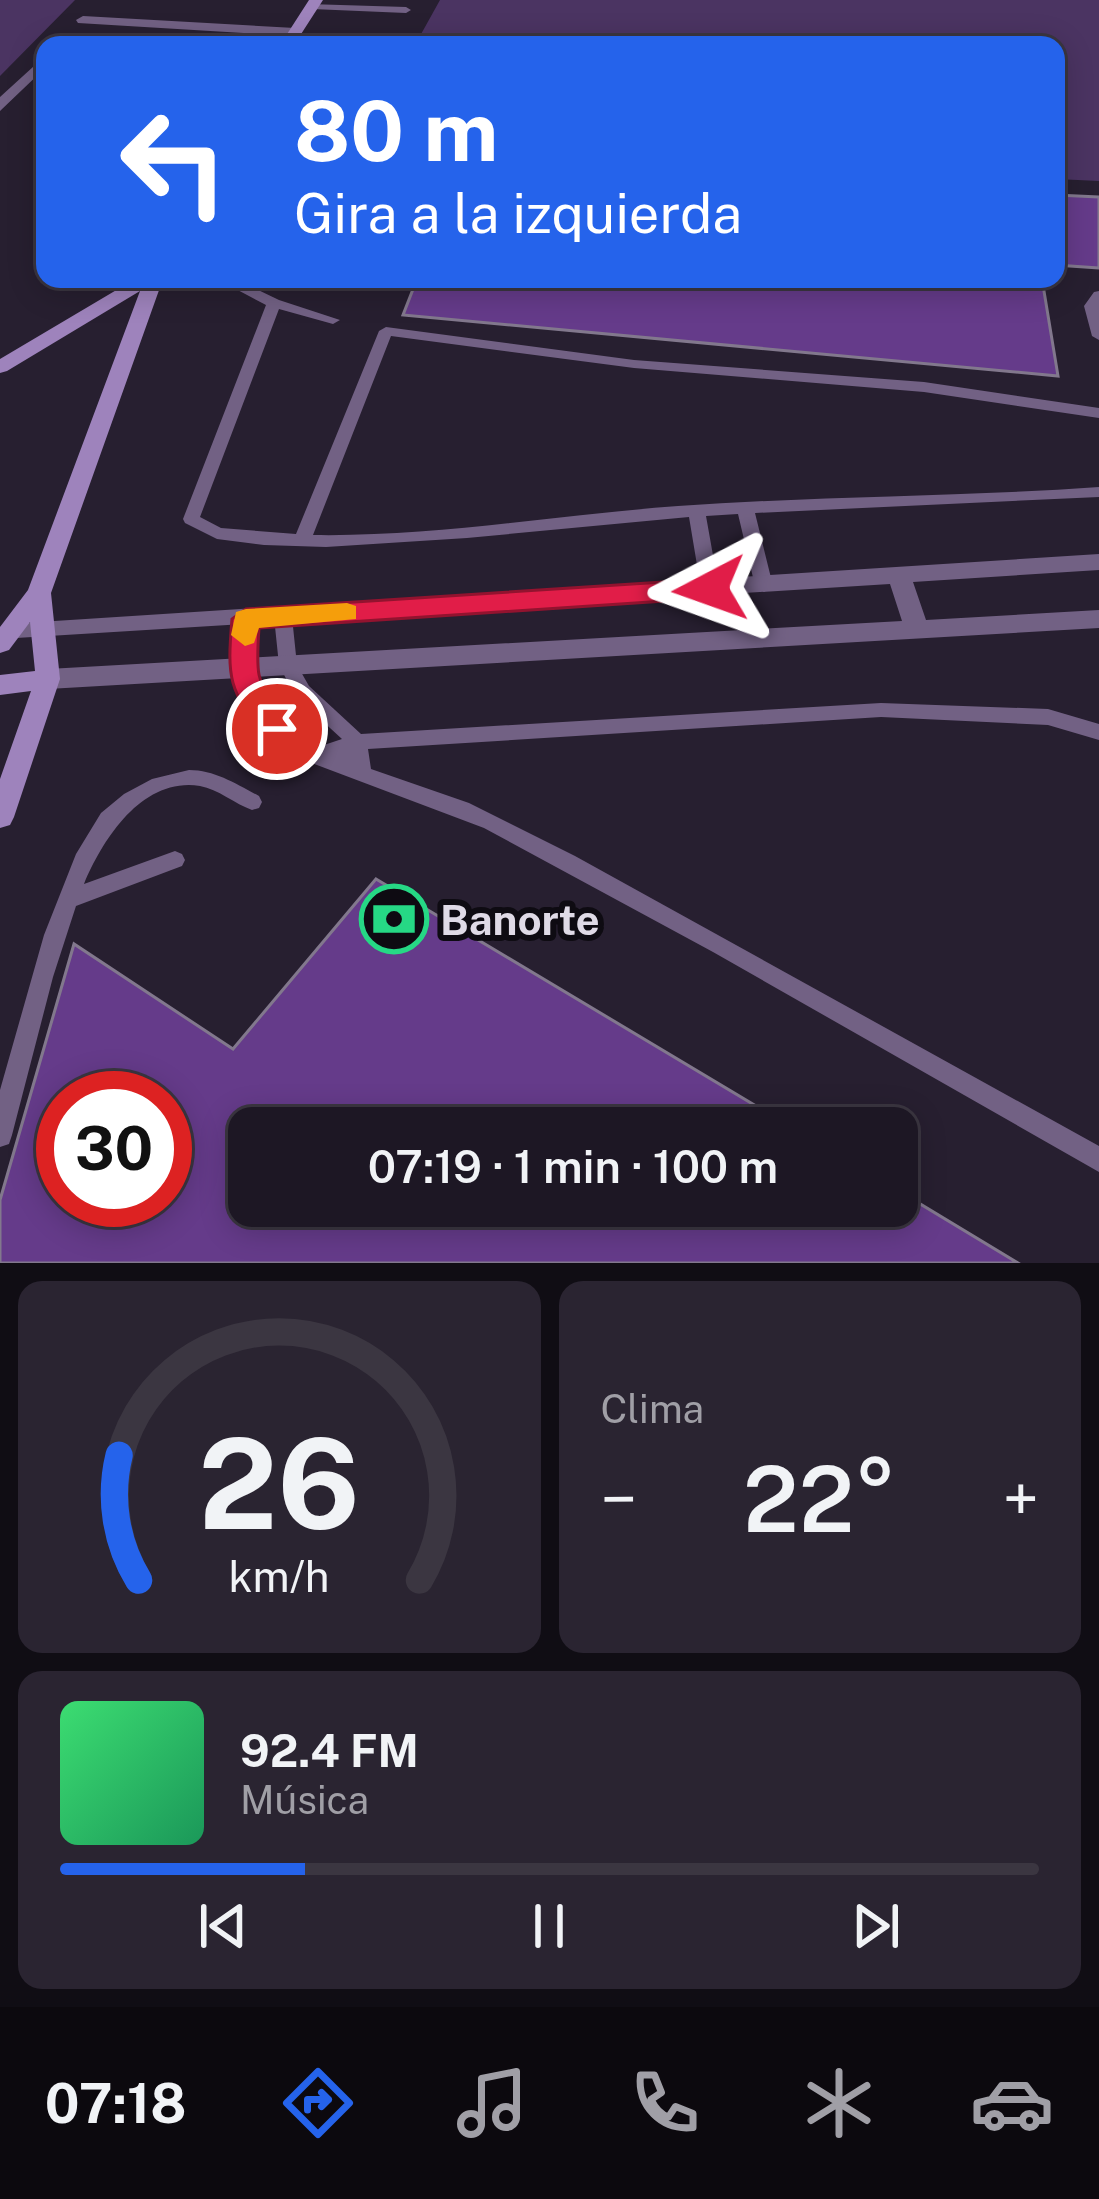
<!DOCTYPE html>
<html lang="es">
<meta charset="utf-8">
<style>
:root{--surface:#1d1724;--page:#2a2431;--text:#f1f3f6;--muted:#a09fa6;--line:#3b3641;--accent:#2563eb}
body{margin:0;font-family:"Public Sans",sans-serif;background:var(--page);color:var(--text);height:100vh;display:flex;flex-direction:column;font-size:45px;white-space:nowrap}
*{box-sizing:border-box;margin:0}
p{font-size:39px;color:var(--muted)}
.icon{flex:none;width:66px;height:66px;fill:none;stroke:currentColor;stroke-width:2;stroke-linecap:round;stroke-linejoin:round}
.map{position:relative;height:1263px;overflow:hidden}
.details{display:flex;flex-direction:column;gap:18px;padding:18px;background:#100d14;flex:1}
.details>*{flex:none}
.guide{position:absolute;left:36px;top:36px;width:1029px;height:252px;border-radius:24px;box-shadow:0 6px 30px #0003,0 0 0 3px var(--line);background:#2563eb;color:#fff;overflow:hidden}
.speed{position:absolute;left:36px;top:1071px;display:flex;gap:24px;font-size:60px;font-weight:700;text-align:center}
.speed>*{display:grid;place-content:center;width:156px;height:156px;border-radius:50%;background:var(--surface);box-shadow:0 6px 30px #0003,0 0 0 3px var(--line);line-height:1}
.speed .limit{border:18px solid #d22;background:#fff;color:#111}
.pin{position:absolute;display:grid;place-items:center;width:102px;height:102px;color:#fff;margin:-51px;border:6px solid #fff;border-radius:50%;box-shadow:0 3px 12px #0007}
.me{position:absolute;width:132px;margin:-66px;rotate:266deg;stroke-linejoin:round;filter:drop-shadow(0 0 9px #0008)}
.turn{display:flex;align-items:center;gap:42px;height:252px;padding:0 60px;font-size:54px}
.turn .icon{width:156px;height:156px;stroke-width:2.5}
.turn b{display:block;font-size:84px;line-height:102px}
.big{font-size:90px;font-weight:600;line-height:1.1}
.details .widget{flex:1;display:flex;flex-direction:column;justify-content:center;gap:18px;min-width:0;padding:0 42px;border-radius:24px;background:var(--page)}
.details .dial{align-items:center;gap:0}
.dial svg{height:312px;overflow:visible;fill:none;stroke:var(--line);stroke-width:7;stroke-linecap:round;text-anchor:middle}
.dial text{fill:var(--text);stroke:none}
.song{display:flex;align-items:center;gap:36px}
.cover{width:144px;height:144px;border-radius:18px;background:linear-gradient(135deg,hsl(140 70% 55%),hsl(150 70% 35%))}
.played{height:12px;border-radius:6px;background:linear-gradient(90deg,var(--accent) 25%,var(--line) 25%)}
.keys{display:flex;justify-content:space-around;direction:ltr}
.heat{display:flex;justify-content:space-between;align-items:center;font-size:66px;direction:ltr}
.details .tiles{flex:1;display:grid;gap:18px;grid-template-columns:1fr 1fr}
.widget:last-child{grid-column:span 2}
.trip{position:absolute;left:228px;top:1107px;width:690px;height:120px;border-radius:24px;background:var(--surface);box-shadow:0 6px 30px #0003,0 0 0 3px var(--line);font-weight:600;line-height:120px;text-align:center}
.tab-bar{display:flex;height:192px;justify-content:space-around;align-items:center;background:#0c090e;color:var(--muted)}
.tab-bar .icon{width:84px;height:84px}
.tab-bar .current{color:var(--accent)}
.tab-bar b{font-size:54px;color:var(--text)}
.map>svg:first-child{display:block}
</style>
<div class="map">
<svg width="1099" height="1263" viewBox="0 0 1099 1263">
<rect width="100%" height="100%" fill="#271f30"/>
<path fill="#4b3462" d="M0,0H75L0,76Z
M440,0H1099V181L1056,179V45H415Z"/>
<path fill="#653b8a" stroke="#82788d" stroke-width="3" fill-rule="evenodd" d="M1056,195L1099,197V268L1056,265Z
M417,279H1042L1058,376L403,315Z
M376,879L793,1128H249V1206H897V1190L1018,1263H0V1200L74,944L233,1049ZM63,1098H165V1200H63Z"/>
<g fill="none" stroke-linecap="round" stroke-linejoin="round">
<path fill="#726184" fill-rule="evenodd" d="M308,4L406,7L411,10L406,13L312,9L307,6Z
M217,279H235L279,300L340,320L333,324L279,309L200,517L221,528L296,534L379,331L386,327L634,360L924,382L1099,408V418L924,392L634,368L391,336L313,535C435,537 556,515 678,506C818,496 959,497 1099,487V497L755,513L773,586L764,592L755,586L738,514L706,516L719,589L710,595L701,589L689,517L467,538L326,547L264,545L217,539L185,523L183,519L266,305Z
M1099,291V340L1092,336L1084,306L1094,292Z
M283,610L292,617L297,665L309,686L361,734L881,703L1048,709L1099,724V740L1048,725L881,717L368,749L371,769L469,803L575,856L1099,1146V1172L713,952L484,828L309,762L278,741L254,720L244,704L234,669L237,619L246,612L255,619C248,693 255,708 318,747L342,739L295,696L279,665L274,617Z
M189,770C215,770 236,784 259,796L262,802L259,808L252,810C235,804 218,789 200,786C142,777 103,839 84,884L175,851L182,854L185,860L182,866L76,906L53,977L12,1135L9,1144L0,1147V1090L44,935L76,854L101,813L124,794L152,779Z"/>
<path fill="#726184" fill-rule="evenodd" d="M83,16L295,28L302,32L295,36L78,23L76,20Z
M64,37L129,41L136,45L59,44V38Z
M45,56V68L0,111V97Z
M1099,554V570L913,582L926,620L1099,610V628L48,689L39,686L36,679L39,672L48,669L902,621L890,584L0,639V627L8,624Z"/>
<path fill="#9e83bc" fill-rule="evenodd" d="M309,0H323L294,45H280Z
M135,279H163L51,593L60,679L14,817L10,825L0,828V779L31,691L0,695V675L35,671L30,622L9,650L0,653V627L28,590L140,291L7,371L0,373V359Z"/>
</g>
<path fill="#e11d48" stroke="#92132f" stroke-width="3" d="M710,579L724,589L710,598L259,628C254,699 263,676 292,729L288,737H267C228,691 227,678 232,619L246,609Z"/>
<path fill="#f59e0b" d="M347,603L356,606V619L259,628L254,643L245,646L231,635L236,612L246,609Z"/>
<defs>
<symbol id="bank-ring" viewBox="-11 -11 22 22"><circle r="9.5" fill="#0e0b12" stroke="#26d885" stroke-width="1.5"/><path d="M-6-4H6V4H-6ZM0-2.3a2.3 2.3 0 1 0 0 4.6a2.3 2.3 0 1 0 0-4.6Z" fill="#26d885"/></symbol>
</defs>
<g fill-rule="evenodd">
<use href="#bank-ring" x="356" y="881" width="76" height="76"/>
</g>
<g text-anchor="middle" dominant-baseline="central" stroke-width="12" stroke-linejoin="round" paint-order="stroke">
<g font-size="42" font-weight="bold" fill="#dfdae6" stroke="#0e0b12" text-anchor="start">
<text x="440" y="919">Banorte</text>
</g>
</g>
</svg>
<div class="speed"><div class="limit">30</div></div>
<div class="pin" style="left:277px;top:729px;background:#d93025"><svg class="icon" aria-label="arrive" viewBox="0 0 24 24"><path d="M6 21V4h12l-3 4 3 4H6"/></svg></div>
<svg class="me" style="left:710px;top:589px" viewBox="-20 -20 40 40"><path d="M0-17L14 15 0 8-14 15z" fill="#e11d48" stroke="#fff" stroke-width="4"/></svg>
<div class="trip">07:19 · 1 min · 100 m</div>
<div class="guide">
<div class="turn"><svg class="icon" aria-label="left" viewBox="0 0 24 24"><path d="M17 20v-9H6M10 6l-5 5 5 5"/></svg><div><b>80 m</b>Gira a la izquierda</div></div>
</div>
</div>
<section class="details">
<div class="tiles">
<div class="widget dial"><svg viewBox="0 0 100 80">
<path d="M14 69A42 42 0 1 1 86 69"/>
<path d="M14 69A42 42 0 0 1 9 37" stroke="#2563eb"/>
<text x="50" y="56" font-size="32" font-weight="700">26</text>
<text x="50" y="72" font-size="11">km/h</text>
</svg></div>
<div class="widget"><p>Clima</p>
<div class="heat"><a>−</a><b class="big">22°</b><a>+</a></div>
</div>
<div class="widget">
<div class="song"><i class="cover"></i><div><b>92.4 FM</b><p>Música</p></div></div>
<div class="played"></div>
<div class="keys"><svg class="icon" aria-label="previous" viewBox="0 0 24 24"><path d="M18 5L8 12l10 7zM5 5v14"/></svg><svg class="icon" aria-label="pause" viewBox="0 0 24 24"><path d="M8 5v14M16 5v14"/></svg><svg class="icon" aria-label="next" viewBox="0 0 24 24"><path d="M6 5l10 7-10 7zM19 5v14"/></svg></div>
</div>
</div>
</section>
<nav class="tab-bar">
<b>07:18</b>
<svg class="icon current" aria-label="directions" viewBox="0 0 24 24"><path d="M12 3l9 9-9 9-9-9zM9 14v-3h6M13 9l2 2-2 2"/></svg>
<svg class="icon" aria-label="music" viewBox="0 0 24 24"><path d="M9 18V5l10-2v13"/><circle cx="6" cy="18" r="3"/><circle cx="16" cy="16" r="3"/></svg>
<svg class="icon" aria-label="phone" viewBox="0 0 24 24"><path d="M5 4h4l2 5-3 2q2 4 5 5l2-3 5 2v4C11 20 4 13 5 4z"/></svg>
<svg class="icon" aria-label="climate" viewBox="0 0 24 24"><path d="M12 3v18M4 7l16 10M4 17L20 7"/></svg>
<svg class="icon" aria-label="car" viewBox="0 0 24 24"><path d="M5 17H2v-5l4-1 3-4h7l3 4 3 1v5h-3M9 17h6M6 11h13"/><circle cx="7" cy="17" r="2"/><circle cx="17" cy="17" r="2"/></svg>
</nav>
